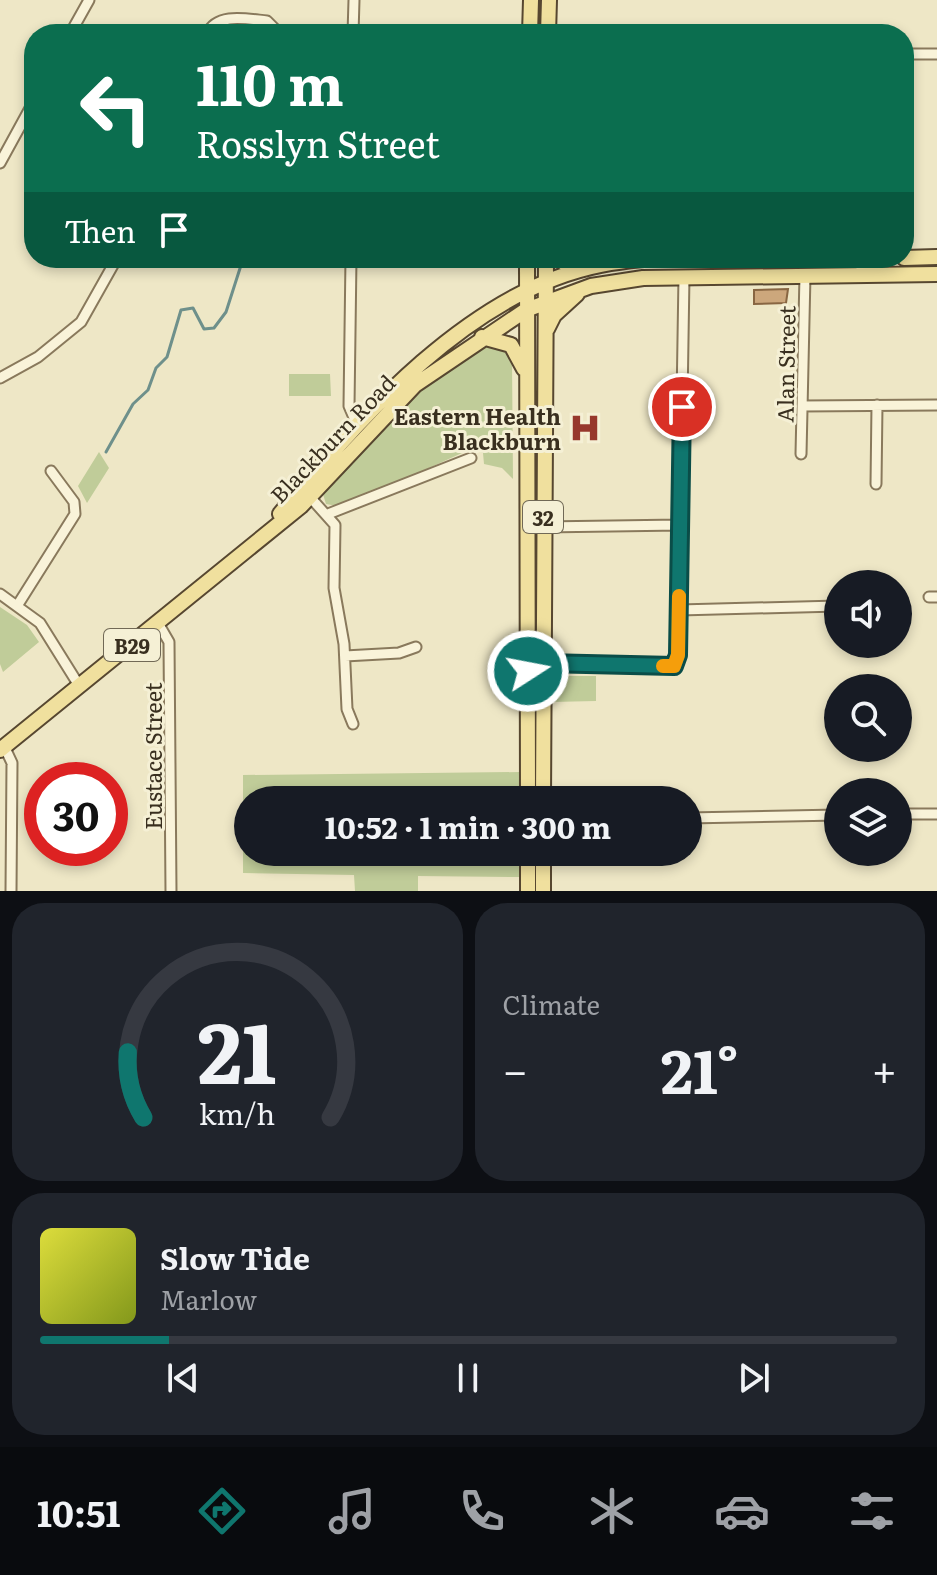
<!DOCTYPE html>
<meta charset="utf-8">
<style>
:root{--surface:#171b24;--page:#20242c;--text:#f1f3f6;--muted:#9ea1a6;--line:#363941;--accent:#0f766e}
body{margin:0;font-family:Literata,serif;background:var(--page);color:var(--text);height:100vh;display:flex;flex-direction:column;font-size:30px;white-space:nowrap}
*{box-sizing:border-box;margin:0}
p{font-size:26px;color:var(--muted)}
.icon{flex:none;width:44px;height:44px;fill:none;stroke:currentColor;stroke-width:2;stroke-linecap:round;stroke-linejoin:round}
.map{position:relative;height:891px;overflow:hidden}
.details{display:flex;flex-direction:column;gap:12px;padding:12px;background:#0d0f14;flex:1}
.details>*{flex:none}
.guide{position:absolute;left:24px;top:24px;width:890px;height:244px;border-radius:32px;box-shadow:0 4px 12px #0003;background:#0b6e4f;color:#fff;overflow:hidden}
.buttons{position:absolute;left:824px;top:570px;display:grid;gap:16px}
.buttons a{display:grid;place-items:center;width:88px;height:88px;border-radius:50%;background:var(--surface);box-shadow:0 4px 12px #0003;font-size:40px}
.speed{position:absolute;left:24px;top:762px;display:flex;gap:16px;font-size:40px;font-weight:700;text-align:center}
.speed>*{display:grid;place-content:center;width:104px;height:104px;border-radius:50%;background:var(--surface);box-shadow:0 4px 12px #0003;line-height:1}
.speed .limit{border:12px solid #d22;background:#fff;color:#111}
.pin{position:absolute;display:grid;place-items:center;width:68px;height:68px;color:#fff;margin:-34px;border:4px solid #fff;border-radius:50%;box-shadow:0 2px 8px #0007}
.me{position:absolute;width:88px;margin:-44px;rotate:79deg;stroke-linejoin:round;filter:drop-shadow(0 0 6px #0008)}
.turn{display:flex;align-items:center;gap:28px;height:168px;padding:0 40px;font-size:36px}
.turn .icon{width:104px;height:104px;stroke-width:2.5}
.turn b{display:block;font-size:56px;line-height:68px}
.then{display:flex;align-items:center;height:76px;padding:0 40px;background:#0003;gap:16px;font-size:30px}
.big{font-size:60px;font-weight:700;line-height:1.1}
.details .tile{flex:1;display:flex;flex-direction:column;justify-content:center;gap:12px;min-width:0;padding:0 28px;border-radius:32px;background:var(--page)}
.details .dial{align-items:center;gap:0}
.dial svg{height:208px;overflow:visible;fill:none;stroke:var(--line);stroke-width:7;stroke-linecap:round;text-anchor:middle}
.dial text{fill:var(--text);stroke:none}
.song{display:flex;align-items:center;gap:24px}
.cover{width:96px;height:96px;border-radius:12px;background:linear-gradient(135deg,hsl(60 70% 55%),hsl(70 70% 35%))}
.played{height:8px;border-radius:4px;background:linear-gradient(90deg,var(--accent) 15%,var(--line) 15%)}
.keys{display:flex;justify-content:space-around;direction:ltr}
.heat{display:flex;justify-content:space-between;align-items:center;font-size:44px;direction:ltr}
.details .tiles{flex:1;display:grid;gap:12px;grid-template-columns:1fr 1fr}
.tile:last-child{grid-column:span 2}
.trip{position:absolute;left:234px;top:786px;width:468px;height:80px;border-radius:40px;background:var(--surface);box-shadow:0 4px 12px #0003;font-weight:700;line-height:80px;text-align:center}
.tabs{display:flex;height:128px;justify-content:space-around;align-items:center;background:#090b0e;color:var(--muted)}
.tabs .icon{width:56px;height:56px}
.tabs .active{color:var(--accent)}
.tabs b{font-size:36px;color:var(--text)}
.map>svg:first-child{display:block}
</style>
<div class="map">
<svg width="937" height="891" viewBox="0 0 937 891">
<rect width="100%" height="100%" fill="#eee7c6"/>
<path fill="#c0cc99" d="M479,345L503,346L512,362L513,479L502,468L484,464L483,453L473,448L343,507L326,504L322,491L427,381Z
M289,374H330L331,396H289Z
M99,452L109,468L87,503L78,486Z
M0,607L27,625L39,642L3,672L0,664Z
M559,676H596V701L552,702V683Z
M520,772V800H248V852H520L519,877L418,876V891H355L354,875L243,873V775Z"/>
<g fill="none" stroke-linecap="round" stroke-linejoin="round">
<path stroke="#6e908b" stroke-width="3" d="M106,452L133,404L148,390L156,368L167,357L181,310L193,308L204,329L214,328L226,312L243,259"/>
</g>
<path fill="#cca77c" stroke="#886642" stroke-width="2" d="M788,289L786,303L754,304V290Z"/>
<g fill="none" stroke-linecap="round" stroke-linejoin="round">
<defs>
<path id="minor" d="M70,34L89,0
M207,34C217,12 247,19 267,21L280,34
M353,34L354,0
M904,54H937
M0,163L34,101
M351,258L349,406L358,427
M861,258V275
M0,378L38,357L81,322L117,258
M802,406L937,405
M801,454L805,275
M876,484L877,405
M310,497L335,525L334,588L344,644L347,709L353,724
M328,514L471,458
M543,527L680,525
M0,594L40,623L80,687
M929,597H937
M17,606L75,514L74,502L51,471
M679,610L838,606
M158,623L169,642L171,891
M345,656L399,653L416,647
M541,664L674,666L678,655L684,276
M5,748L12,763L11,891
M898,814H937
M688,818L838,815"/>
<path id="primary" d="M530,34L531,0
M548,34L549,0
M527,258L528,800
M558,258L574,271
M904,258L937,257
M547,329L554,315L577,294
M482,337L511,345L524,369
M280,514C360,416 472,290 601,265C673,251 759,258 832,258
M0,750L301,506L415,385L526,310L591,286L643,278L937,274
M543,800L546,258
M543,852V891
M528,891V852"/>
</defs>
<use href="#minor" stroke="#89795c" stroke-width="13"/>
<use href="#primary" stroke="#574730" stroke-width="18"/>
<use href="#minor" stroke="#f9f3d9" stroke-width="9"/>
<use href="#primary" stroke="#f0e09e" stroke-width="14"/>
</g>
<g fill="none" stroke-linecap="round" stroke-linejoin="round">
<defs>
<path id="route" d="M528,671L543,663L674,666L678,655L682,407"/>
</defs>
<use href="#route" stroke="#0a4d48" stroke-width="20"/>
<use href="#route" stroke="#0f766e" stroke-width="14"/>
<path stroke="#f59e0b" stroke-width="14" d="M663,666H674L678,655L679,596"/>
</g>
<defs>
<symbol id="hospital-bare" viewBox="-9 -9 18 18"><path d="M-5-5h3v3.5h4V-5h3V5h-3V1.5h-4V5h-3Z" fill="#97382c" stroke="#f5f0d5" stroke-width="2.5" paint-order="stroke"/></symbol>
</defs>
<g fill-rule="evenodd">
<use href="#hospital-bare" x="563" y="406" width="44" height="44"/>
</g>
<g text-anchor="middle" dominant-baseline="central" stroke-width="6" stroke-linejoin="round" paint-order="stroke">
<g fill="#f5f0d5" stroke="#716956" stroke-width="2">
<rect x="523" y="501" width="40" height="32" rx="6"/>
<rect x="104" y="629" width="56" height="32" rx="6"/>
</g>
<g font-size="20" font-weight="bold" fill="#392f1f">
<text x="543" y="517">32</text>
<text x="132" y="645">B29</text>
</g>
<g font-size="22" fill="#392f1f" stroke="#f5f0d5">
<text transform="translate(785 364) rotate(-89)">Alan Street</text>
<text transform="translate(332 438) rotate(-46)">Blackburn Road</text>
<text transform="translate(152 756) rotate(-90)">Eustace Street</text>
</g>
<g font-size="22" font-weight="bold" fill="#392f1f" stroke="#f5f0d5" text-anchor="end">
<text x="561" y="415">Eastern Health<tspan x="561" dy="25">Blackburn</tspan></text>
</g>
</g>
</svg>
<div class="buttons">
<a><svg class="icon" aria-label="sound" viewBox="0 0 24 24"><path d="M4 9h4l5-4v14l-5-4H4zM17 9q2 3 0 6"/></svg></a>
<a><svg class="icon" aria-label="search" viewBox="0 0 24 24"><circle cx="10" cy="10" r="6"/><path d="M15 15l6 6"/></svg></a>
<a><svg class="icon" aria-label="layers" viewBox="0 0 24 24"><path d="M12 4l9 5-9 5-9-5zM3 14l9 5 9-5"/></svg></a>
</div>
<div class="speed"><div class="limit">30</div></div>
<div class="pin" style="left:682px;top:407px;background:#d93025"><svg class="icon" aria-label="arrive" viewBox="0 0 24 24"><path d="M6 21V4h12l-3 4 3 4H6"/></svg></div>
<svg class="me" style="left:528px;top:671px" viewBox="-20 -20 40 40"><circle r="17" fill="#0f766e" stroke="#fff" stroke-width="3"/><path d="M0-11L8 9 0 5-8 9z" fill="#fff"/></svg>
<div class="trip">10:52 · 1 min · 300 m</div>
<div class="guide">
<div class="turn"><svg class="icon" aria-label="left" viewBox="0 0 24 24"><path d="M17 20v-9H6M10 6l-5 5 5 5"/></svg><div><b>110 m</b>Rosslyn Street</div></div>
<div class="then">Then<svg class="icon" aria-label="arrive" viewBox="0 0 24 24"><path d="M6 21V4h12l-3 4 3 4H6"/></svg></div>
</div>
</div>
<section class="details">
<div class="tiles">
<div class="tile dial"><svg viewBox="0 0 100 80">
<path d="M14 69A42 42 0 1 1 86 69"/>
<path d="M14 69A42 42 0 0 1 8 44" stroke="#0f766e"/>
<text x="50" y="56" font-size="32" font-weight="700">21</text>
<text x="50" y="72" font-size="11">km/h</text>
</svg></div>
<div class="tile"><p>Climate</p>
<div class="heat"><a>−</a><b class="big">21°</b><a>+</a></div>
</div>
<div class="tile">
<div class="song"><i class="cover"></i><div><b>Slow Tide</b><p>Marlow</p></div></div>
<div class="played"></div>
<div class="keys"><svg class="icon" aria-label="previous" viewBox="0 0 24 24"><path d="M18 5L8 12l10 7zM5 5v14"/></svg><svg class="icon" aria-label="pause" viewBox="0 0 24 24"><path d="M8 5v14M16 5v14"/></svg><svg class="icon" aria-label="next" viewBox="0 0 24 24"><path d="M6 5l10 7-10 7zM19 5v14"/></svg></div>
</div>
</div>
</section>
<nav class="tabs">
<b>10:51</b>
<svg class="icon active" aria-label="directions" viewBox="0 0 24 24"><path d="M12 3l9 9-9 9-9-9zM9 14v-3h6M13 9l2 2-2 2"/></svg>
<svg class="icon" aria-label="music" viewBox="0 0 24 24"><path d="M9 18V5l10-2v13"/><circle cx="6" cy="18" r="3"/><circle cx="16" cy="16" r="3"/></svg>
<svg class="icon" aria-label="phone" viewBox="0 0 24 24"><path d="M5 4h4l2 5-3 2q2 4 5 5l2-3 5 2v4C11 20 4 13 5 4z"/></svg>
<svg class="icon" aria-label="climate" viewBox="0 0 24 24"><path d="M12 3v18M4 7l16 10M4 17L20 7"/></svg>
<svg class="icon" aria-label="car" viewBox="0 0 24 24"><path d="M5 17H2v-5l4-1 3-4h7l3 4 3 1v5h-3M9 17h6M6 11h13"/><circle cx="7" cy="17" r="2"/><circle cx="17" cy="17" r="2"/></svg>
<svg class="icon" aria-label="filters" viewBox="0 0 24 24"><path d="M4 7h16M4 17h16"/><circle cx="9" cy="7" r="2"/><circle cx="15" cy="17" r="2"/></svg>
</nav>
